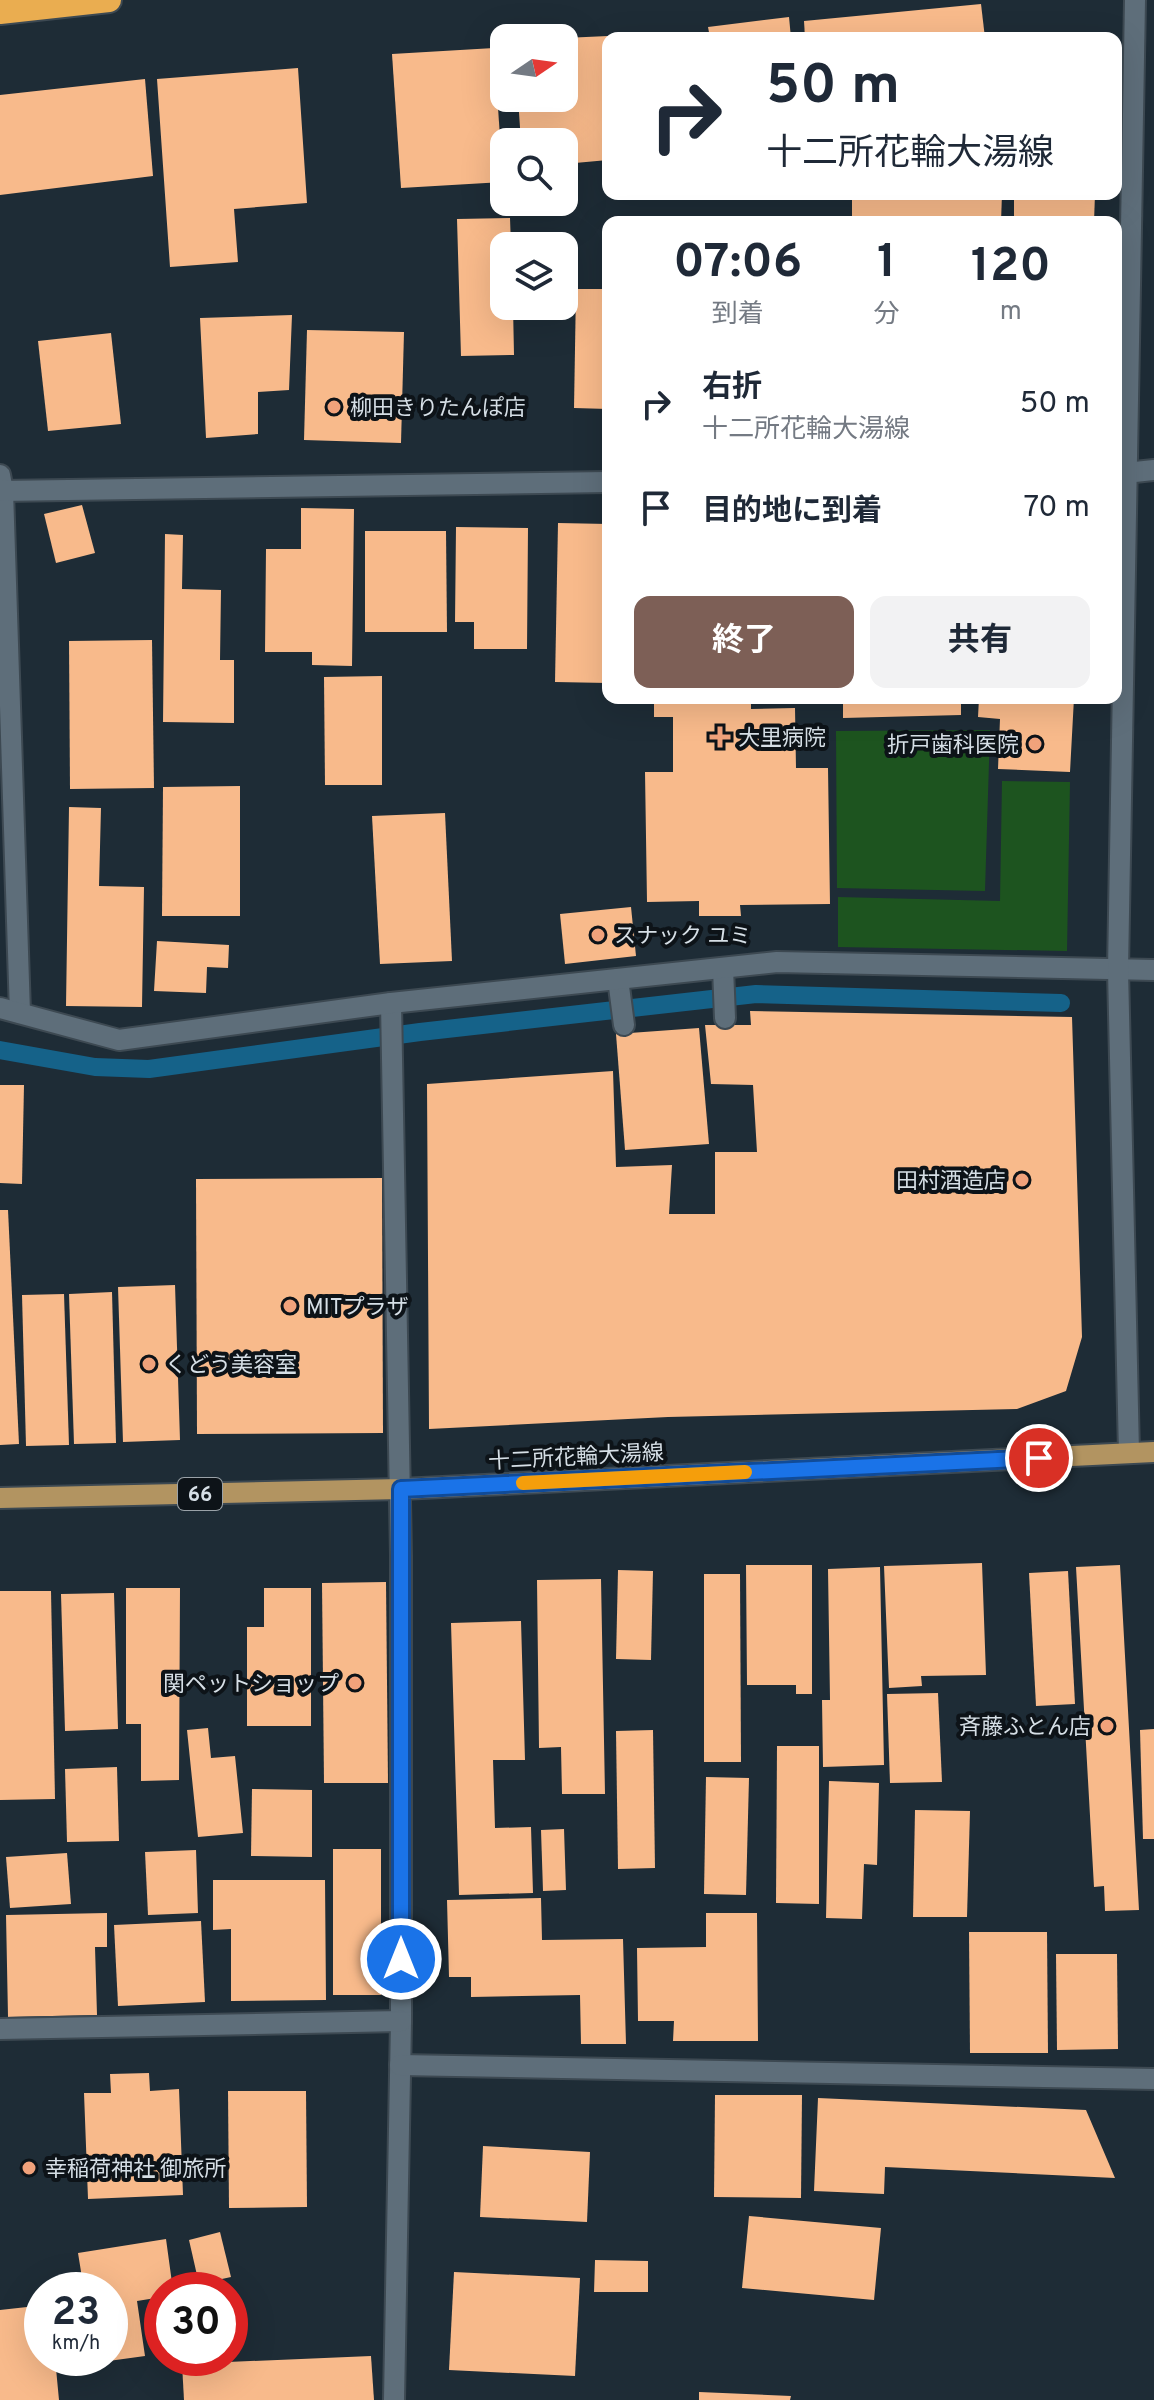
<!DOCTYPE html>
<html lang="ja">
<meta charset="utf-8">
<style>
:root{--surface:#fff;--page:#f2f2f3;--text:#1f2937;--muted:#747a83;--accent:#7d5f56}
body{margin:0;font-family:Overpass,"Noto Sans JP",sans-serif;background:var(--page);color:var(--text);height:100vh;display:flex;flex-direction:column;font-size:30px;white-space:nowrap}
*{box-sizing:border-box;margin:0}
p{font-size:26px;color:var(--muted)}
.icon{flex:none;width:44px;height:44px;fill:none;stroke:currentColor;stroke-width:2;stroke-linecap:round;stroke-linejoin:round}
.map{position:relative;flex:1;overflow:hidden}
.panel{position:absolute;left:602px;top:216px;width:520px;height:488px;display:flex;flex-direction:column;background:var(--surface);border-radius:16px;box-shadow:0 8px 32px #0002}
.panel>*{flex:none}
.top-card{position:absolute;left:602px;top:32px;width:520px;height:168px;border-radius:16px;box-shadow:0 8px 32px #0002;background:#fff;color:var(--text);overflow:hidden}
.needle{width:52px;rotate:77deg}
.fabs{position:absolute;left:490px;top:24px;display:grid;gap:16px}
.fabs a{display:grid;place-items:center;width:88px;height:88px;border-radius:16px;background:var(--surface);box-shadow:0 8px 32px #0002;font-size:40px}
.speed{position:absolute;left:24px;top:2272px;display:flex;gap:16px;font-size:40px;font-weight:700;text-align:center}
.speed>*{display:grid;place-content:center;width:104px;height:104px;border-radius:50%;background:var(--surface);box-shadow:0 8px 32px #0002;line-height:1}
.speed small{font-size:20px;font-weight:400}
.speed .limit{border:12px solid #d22;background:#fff;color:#111}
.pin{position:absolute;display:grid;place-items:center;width:68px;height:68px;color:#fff;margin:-34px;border:4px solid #fff;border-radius:50%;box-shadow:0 2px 8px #0007}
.me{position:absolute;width:88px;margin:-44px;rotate:0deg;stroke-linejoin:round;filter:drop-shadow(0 0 6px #0008)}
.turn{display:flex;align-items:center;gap:28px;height:168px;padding:0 32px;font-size:36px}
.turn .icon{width:104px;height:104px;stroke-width:2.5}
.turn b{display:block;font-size:56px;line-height:68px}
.eta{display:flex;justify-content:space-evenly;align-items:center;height:136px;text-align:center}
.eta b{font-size:48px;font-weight:700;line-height:56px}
.cta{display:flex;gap:16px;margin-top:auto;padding:16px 32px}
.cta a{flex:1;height:92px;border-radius:16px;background:var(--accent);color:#fff;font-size:32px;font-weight:700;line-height:92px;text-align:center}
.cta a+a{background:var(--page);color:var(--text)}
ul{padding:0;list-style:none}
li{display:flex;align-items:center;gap:24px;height:104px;padding:0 32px}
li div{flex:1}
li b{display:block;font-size:30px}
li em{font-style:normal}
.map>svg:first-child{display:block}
.green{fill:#1d541f}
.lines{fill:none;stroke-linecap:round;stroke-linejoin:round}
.stream{stroke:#156289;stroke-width:18}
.building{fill:#f8ba8b}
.minor-casing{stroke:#3d4952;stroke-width:24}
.major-casing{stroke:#3d4952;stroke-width:24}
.highway-casing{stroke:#3d4952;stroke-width:28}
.minor{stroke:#5e6e7a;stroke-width:20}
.major{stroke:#b29461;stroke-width:20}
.highway{stroke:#eaad50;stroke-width:24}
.route-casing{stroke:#114b97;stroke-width:20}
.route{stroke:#1a73e8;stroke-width:14}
.slow{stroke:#f59e0b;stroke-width:14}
.poi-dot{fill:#f1a27b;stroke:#0d1318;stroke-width:3}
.labels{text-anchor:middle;stroke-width:8;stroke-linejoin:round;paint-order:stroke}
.shield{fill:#0d1318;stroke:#9aa2a8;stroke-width:2}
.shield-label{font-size:20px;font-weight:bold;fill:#d6dfe6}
.poi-label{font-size:22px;fill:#d6dfe6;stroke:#0d1318;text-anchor:start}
.street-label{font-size:22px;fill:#d6dfe6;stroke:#0d1318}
</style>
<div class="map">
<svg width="1154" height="2400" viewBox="0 0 1154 2400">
<rect width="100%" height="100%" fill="#1e2c36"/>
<g class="green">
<polygon points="990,730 985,891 837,888 836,731"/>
<polygon points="1002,781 1070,782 1067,951 838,947 838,897 1000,901"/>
</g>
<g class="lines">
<polyline class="stream" points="0,1050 95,1067 149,1069 420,1032 756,994 1061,1003"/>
</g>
<g class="building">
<polygon points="981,4 985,38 805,38 804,21"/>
<polygon points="789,17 791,38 710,38 708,27"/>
<polygon points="608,36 608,160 564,164 564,142 521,142 518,98 564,98 564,38"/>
<polygon points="494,48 503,182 401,188 392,54"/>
<polygon points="298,68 307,203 234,209 238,262 170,267 157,79"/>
<polygon points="145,79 153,176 0,195 0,95"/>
<polygon points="852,194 1002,194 1001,222 852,220"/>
<polygon points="1014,194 1095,194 1094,222 1014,222"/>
<polygon points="510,218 511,246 504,246 504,306 513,306 514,355 461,356 457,219"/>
<polygon points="576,289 608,289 608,409 574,408"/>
<polygon points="292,315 289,390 258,392 258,434 206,438 200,318"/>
<polygon points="307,330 404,332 401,443 304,440"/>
<polygon points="111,333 121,424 48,431 38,341"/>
<polygon points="82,505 95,553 56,563 44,514"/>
<polygon points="301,508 354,509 352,666 312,665 312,652 265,652 266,549 301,549"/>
<polygon points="558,523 608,524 608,683 555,682"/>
<polygon points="456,527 528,528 527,649 474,649 474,622 455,622"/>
<polygon points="365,531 446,531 447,632 365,632"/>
<polygon points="165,534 183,535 182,589 221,590 220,660 234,660 234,723 163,722"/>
<polygon points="152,640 154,788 70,789 69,641"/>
<polygon points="382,676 382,785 325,785 324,677"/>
<polygon points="654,698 751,698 751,709 795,708 796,768 828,768 830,904 740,905 741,916 699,916 699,901 647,902 645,772 673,772 673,717 654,717"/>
<polygon points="843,698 961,698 961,715 843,718"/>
<polygon points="979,698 1074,698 1070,772 998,769 1000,719 978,717"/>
<polygon points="240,786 240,916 162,916 163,787"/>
<polygon points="69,807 101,808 99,886 144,887 142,1007 66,1006"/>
<polygon points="445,813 452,961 380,964 372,816"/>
<polygon points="631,907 636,956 565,964 560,914"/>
<polygon points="157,941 229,945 228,968 207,967 206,993 154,991"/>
<polygon points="750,1011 1072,1017 1082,1337 1066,1391 1017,1409 668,1417 429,1429 427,1084 613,1071 616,1167 672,1165 669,1214 715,1214 715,1152 757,1152 753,1085 711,1084 705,1025 751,1025"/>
<polygon points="699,1028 709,1144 625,1150 616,1034"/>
<polygon points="0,1085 24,1085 22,1184 0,1183"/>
<polygon points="382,1178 383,1433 197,1434 196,1179"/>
<polygon points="0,1210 8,1210 19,1444 0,1445"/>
<polygon points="175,1285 180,1440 123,1442 118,1287"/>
<polygon points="112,1292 116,1443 74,1444 69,1294"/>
<polygon points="64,1294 69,1445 26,1446 22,1295"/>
<polygon points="982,1563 986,1675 921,1676 922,1686 889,1688 884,1566"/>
<polygon points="746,1565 812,1565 812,1694 796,1694 796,1685 747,1685"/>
<polygon points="1120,1565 1139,1910 1105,1911 1104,1886 1094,1887 1076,1567"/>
<polygon points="880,1567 884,1765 823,1767 822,1700 830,1700 828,1569"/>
<polygon points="618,1570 653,1571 651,1660 616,1659"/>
<polygon points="1068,1571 1075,1704 1036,1706 1029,1573"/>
<polygon points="704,1574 740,1574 741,1762 704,1762"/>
<polygon points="601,1579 605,1794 562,1794 561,1747 539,1748 537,1580"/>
<polygon points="386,1582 388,1783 324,1783 322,1583"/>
<polygon points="126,1588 180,1588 179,1780 141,1781 141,1724 126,1724"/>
<polygon points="264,1588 311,1588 311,1726 247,1726 247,1627 264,1627"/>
<polygon points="0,1591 51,1591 55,1799 0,1800"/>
<polygon points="114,1593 118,1729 65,1731 61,1594"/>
<polygon points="521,1621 525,1760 493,1760 495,1828 531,1827 533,1893 459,1895 451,1623"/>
<polygon points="938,1693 942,1782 890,1783 887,1694"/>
<polygon points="208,1728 211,1758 235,1756 243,1833 198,1837 187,1730"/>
<polygon points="1154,1729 1154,1839 1143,1839 1140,1730"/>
<polygon points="653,1730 655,1868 618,1869 616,1731"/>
<polygon points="777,1746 819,1746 819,1904 776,1903"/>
<polygon points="117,1767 119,1841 67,1842 65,1769"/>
<polygon points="706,1777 749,1778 746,1895 704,1894"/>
<polygon points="829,1781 879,1783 877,1865 864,1864 862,1919 826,1918"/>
<polygon points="252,1789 312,1790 312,1857 251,1856"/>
<polygon points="915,1810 970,1811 967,1917 913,1917"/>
<polygon points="564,1829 566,1890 543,1891 541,1830"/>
<rect x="333" y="1849" width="48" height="146"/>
<polygon points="196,1850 198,1913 148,1915 145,1852"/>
<polygon points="67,1853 71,1904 10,1908 6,1857"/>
<polygon points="213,1880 325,1880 326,2000 231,2001 231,1929 213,1930"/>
<polygon points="541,1898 542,1940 623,1939 626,2044 581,2044 580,1995 471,1997 471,1977 449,1977 447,1900"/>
<polygon points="107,1913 107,1947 95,1947 97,2015 8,2017 6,1915"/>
<polygon points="706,1913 757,1913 758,2041 673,2041 674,2021 638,2021 637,1948 706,1947"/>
<polygon points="201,1921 205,2002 118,2006 114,1925"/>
<polygon points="969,1932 1047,1932 1048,2053 970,2053"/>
<polygon points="1056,1954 1117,1954 1118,2049 1057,2050"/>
<polygon points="149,2073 150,2091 179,2089 183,2195 88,2199 84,2093 111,2093 110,2074"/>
<polygon points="228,2091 306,2091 307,2207 229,2208"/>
<polygon points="715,2095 802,2095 801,2198 714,2197"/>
<polygon points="818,2098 1086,2110 1115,2178 885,2167 884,2194 814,2191"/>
<polygon points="483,2146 590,2152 587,2222 480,2217"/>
<polygon points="749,2216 881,2228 874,2300 742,2288"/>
<polygon points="220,2232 231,2277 199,2284 189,2240"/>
<polygon points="166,2239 173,2290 162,2290 162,2297 137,2301 145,2356 94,2363 94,2358 110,2358 110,2290 84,2290 78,2253"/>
<polygon points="595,2260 648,2261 648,2292 594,2292"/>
<polygon points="454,2272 580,2278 575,2376 449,2370"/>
<polygon points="36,2306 38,2323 42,2323 42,2358 55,2358 59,2400 0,2400 0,2310"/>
<polygon points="371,2356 374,2400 184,2400 182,2364"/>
<polygon points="699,2392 791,2396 790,2400 699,2400"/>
</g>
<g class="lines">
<defs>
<g id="minor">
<polyline points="1116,474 1154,470"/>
<polyline points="0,475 3,491 20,1013"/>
<polyline points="0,491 608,482"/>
<polyline points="723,968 725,1018"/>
<polyline points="618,979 624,1025"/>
<polyline points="391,1003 401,1556 401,2021 394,2400"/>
<polyline points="0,1008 119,1040 391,1003 777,962 1154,970"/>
<polyline points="1129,1453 1118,970 1135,0"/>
<polyline points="0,2029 401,2021"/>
<polyline points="400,2065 1154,2079"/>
</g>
<polyline id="major" points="0,1498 401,1489 1154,1452"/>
<polyline id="highway" points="0,12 109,0"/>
</defs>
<use href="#minor" class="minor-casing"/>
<use href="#major" class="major-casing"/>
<use href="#highway" class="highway-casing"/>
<use href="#minor" class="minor"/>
<use href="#major" class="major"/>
<use href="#highway" class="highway"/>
</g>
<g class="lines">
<defs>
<polyline id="route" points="401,1959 401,1489 1039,1458"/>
</defs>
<use href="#route" class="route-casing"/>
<use href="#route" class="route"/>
<polyline class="slow" points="523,1483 745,1472"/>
</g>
<g class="poi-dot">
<circle cx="334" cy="407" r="8"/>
<path d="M716 725h8v8h8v8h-8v8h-8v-8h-8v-8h8z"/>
<circle cx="1035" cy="744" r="8"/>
<circle cx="598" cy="935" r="8"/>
<circle cx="1022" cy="1180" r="8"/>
<circle cx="290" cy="1306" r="8"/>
<circle cx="149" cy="1364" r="8"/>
<circle cx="355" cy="1683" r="8"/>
<circle cx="1107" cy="1726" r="8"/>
<circle cx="29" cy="2168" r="8"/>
</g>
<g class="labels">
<rect class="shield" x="178" y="1478" width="44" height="32" rx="6"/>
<g class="shield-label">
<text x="200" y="1501">66</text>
</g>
<g class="poi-label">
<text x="350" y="415">柳田きりたんぽ店</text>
<text x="738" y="745">大里病院</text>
<text x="1019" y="752" text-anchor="end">折戸歯科医院</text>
<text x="614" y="943">スナック ユミ</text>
<text x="1006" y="1188" text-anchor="end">田村酒造店</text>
<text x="306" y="1314">MITプラザ</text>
<text x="165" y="1372">くどう美容室</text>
<text x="339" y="1691" text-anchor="end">関ペットショップ</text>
<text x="1091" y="1734" text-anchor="end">斉藤ふとん店</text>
<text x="45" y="2176">幸稲荷神社 御旅所</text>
</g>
<g class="street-label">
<text transform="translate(576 1456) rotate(-3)" y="8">十二所花輪大湯線</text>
</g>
</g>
</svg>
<div class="fabs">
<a><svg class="needle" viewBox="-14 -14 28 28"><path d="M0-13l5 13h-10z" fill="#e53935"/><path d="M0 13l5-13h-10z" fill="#747a83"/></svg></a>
<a><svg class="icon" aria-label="search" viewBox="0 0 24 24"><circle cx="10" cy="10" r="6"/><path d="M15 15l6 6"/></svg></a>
<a><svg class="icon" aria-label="layers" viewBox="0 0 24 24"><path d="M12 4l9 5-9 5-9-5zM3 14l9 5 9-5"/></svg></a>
</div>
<div class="speed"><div>23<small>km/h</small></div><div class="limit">30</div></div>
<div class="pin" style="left:1039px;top:1458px;background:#d93025"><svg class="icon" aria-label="arrive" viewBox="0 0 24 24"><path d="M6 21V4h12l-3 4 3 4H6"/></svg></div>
<svg class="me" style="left:401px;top:1959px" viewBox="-20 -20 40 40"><circle r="17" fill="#1a73e8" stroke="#fff" stroke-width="3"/><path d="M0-11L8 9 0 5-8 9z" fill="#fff"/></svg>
<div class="top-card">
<div class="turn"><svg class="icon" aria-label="right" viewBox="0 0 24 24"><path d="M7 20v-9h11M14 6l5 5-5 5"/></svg><div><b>50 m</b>十二所花輪大湯線</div></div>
</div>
<section class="panel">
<div class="eta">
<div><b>07:06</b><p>到着</p></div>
<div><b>1</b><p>分</p></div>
<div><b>120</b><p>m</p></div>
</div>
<ul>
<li><svg class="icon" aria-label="right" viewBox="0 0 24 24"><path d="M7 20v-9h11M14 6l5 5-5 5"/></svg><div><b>右折</b><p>十二所花輪大湯線</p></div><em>50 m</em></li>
<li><svg class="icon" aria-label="arrive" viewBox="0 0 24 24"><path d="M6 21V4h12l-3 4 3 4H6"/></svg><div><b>目的地に到着</b></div><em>70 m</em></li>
</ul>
<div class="cta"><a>終了</a><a>共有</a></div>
</section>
</div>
